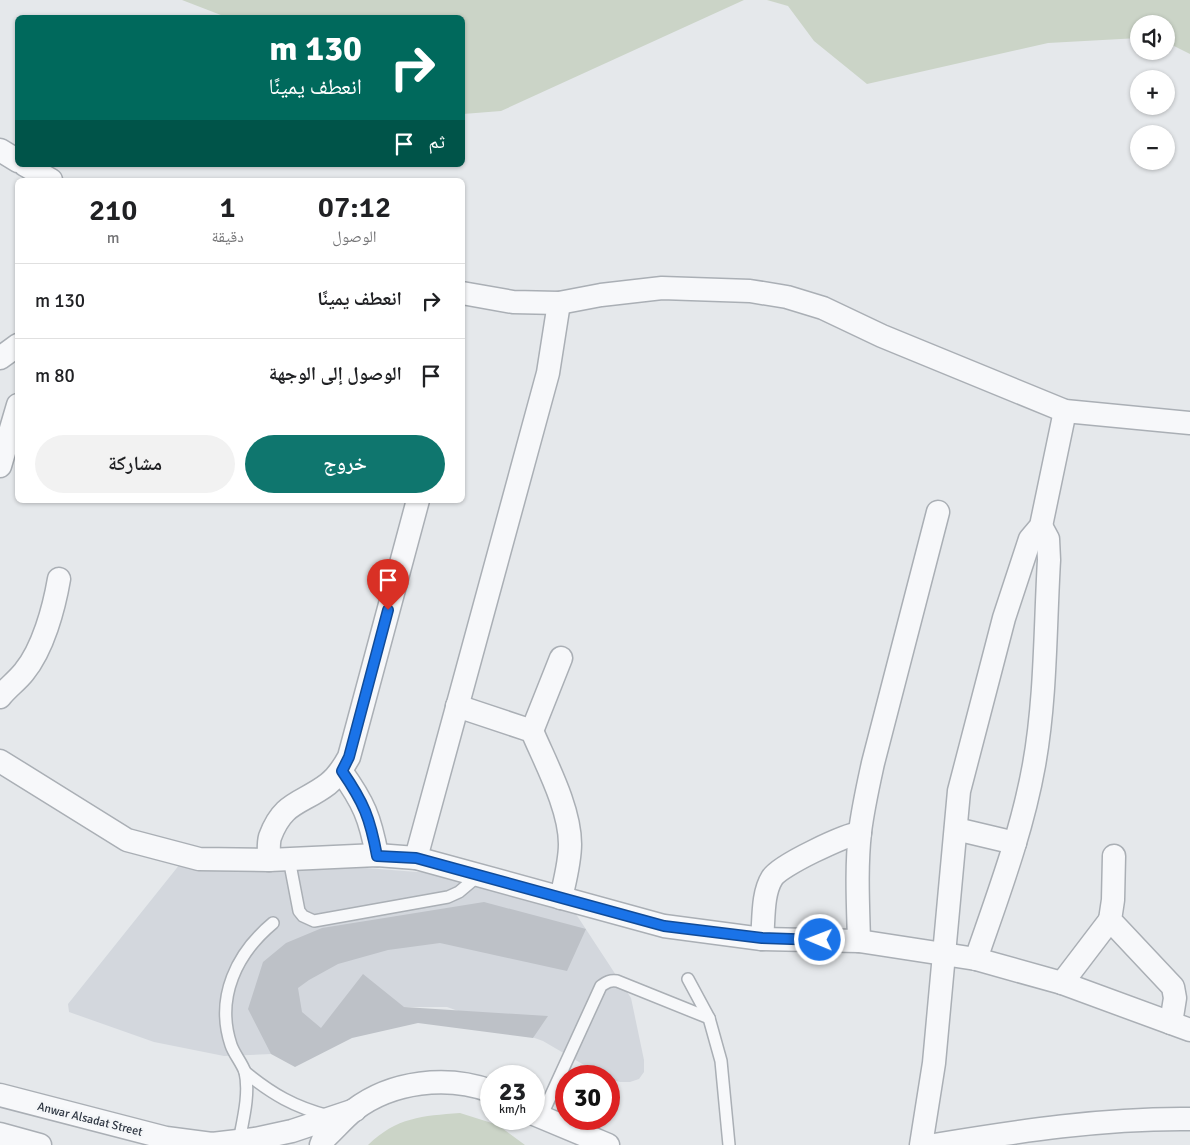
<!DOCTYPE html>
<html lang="ar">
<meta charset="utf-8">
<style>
:root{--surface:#fff;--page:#f2f2f2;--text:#202124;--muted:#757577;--line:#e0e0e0;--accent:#0f766e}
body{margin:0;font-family:Signika,"Noto Naskh Arabic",sans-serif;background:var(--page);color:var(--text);direction:rtl;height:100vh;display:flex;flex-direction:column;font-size:19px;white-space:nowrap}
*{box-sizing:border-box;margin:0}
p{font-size:16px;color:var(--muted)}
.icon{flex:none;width:28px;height:28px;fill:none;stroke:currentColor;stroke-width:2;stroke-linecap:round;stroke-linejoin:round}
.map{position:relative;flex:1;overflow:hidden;direction:ltr}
.drawer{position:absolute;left:15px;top:178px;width:450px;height:325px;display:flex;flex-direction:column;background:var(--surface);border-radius:8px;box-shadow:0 1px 4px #0004;direction:rtl}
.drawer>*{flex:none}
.banner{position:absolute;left:15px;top:15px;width:450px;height:152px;border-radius:8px;box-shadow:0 1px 4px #0004;direction:rtl;background:#00695c;color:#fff;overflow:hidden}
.tools{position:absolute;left:1130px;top:15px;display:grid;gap:10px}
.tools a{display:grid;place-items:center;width:45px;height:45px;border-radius:50%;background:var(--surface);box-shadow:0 1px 4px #0004;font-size:25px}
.speed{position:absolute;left:480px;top:1065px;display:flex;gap:10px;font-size:25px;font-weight:700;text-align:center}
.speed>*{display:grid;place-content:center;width:65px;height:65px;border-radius:50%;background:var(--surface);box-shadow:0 1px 4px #0004;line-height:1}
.speed small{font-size:12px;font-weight:400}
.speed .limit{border:8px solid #d22;background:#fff;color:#111}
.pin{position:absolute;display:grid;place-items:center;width:42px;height:42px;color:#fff;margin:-51px -21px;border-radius:50% 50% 50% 0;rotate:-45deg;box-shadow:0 0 5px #0007}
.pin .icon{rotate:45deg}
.me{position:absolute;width:55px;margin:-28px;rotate:271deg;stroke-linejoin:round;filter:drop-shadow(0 0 4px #0008)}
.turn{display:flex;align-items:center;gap:18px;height:105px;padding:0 20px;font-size:22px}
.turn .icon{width:65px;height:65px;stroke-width:2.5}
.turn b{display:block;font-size:35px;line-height:42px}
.then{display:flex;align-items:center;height:48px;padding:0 20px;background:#0003;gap:10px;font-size:19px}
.eta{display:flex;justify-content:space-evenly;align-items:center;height:85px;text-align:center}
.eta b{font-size:30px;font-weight:600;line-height:35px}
.primary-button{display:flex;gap:10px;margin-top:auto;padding:10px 20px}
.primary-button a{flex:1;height:58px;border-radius:30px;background:var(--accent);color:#fff;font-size:20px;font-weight:600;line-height:58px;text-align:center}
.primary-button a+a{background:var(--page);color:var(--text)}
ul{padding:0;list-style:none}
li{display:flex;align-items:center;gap:15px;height:75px;padding:0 20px;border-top:1px solid var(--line)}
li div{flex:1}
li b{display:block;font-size:19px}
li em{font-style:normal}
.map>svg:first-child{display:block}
.built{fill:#d3d7dd}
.green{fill:#cbd4c7}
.building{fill:#bdc1c7}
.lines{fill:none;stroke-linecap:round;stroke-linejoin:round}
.service-casing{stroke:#aaafb5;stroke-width:14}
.minor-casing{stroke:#aaafb5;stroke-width:25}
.service{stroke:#f7f8fa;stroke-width:11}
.minor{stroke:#f7f8fa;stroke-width:22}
.route-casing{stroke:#114b97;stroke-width:12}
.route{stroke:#1a73e8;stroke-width:9}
.labels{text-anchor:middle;stroke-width:5;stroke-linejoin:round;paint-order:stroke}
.street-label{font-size:12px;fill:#2e3642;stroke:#f4f6f8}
</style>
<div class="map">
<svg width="1190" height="1145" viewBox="0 0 1190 1145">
<rect width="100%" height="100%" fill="#e5e8eb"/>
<polygon class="built" points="188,854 417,872 460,873 574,911 631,998 644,1060 644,1072 639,1079 630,1082 620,1082 609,1079 609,1076 603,1076 543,1041 447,1007 404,1007 313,1031 271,1054 224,1056 154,1042 69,1012 68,1004"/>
<g class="green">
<polygon points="182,0 744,0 501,111 463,114 462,18 226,17"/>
<polygon points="767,0 1190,0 1190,54 1166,42 1166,24 1139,24 1139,38 1048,43 867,84 814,41 788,6"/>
<path d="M460 1113 498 1125 525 1145H368C397 1117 422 1116 460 1113Z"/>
</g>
<polygon class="building" points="484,902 586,929 567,971 440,943 388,950 338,964 309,980 298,988 302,1012 321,1028 363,974 404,1007 548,1016 533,1038 418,1023 352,1038 295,1067 271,1054 248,1009 263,962 286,943 322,928"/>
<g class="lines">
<defs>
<g id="service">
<polyline points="289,859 299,911 303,916 314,921 448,897 459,892 478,876"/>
<polyline points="688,979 709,1018 721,1061 729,1145"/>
<path d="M245 1072C272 1094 294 1107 329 1116"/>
<path d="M541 1117 601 986C607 982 610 980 617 981L709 1018"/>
<path d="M239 1141C243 1120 250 1093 245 1072 242 1063 234 1054 231 1045 215 997 237 953 273 923"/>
</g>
<g id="minor">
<polyline points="0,150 18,161"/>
<polyline points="25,165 51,180"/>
<polyline points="462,293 513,302 559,303 601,295 662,288 750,291 787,297 823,308 882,336 1065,411 1190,423"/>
<polyline points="0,358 18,345"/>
<polyline points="0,466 18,405"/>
<path d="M0 697C7 688 17 681 24 672 43 649 54 608 59 579"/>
<path d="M457 706 532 731C546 764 570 808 570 844 570 862 565 880 561 898"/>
<polyline points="532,731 561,658"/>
<polyline points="0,761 127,840 199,859 269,860 377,855 416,858 664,926 762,939 859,941 976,959 1062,983 1190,1030"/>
<path d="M341 771C364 803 370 818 377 855"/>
<polyline points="956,829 1015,843"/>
<polyline points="1114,856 1113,900 1110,920 1173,987 1175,998 1171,1023"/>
<polyline points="416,858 548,373 559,303"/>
<path d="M269 860C269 853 268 844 270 837 283 801 302 804 328 784 337 777 343 768 349 757L418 500"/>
<path d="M762 939C764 920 762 894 772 878 780 865 845 835 860 833"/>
<path d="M859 941C858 904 856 868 860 832 863 808 868 786 873 763L938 512"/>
<path d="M976 959C998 895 1022 832 1034 765 1046 698 1045 628 1049 560L1048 539 1041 526"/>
<polyline points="1062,983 1110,920"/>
<polyline points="0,1095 166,1138 212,1144 255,1139 292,1131 355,1110"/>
<polyline points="534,1114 608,1145"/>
<polyline points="0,1134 40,1145"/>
<path d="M321 1145 323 1140C334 1130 343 1119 354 1110 392 1081 447 1075 491 1091"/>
<polyline points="921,1145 934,1063 959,791 1004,618 1030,539 1041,526 1065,411"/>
<path d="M934 1145C1019 1131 1104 1118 1190 1119"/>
</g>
</defs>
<use href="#service" class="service-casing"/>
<use href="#minor" class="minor-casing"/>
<use href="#service" class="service"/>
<use href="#minor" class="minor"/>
</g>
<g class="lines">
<defs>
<path id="route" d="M388 610 349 757 342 771C364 803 370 818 377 856L416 858 664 926 762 938 820 940"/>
</defs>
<use href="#route" class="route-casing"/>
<use href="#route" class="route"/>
</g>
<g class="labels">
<g class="street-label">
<text transform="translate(90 1119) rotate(14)" y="4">Anwar Alsadat Street</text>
</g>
</g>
</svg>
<div class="tools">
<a><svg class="icon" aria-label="sound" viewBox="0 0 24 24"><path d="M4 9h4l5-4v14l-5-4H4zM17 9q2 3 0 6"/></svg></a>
<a>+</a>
<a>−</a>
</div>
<div class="speed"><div>23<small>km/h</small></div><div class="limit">30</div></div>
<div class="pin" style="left:388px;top:610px;background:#d93025"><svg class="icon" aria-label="arrive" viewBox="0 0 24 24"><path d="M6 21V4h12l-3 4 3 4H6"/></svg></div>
<svg class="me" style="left:820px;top:940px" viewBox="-20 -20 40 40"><circle r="17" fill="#1a73e8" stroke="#fff" stroke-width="3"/><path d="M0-11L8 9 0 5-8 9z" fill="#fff"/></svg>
<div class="banner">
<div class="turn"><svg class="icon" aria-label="right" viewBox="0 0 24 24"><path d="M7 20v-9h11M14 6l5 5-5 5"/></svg><div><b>130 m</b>انعطف يمينًا</div></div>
<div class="then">ثم<svg class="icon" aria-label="arrive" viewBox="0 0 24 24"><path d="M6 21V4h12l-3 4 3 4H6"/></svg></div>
</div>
<section class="drawer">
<div class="eta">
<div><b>07:12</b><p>الوصول</p></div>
<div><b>1</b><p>دقيقة</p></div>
<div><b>210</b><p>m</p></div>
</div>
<ul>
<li><svg class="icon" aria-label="right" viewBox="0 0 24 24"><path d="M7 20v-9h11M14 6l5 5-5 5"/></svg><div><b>انعطف يمينًا</b></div><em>130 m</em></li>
<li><svg class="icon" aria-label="arrive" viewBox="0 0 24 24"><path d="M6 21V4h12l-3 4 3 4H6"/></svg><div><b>الوصول إلى الوجهة</b></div><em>80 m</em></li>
</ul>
<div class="primary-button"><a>خروج</a><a>مشاركة</a></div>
</section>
</div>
